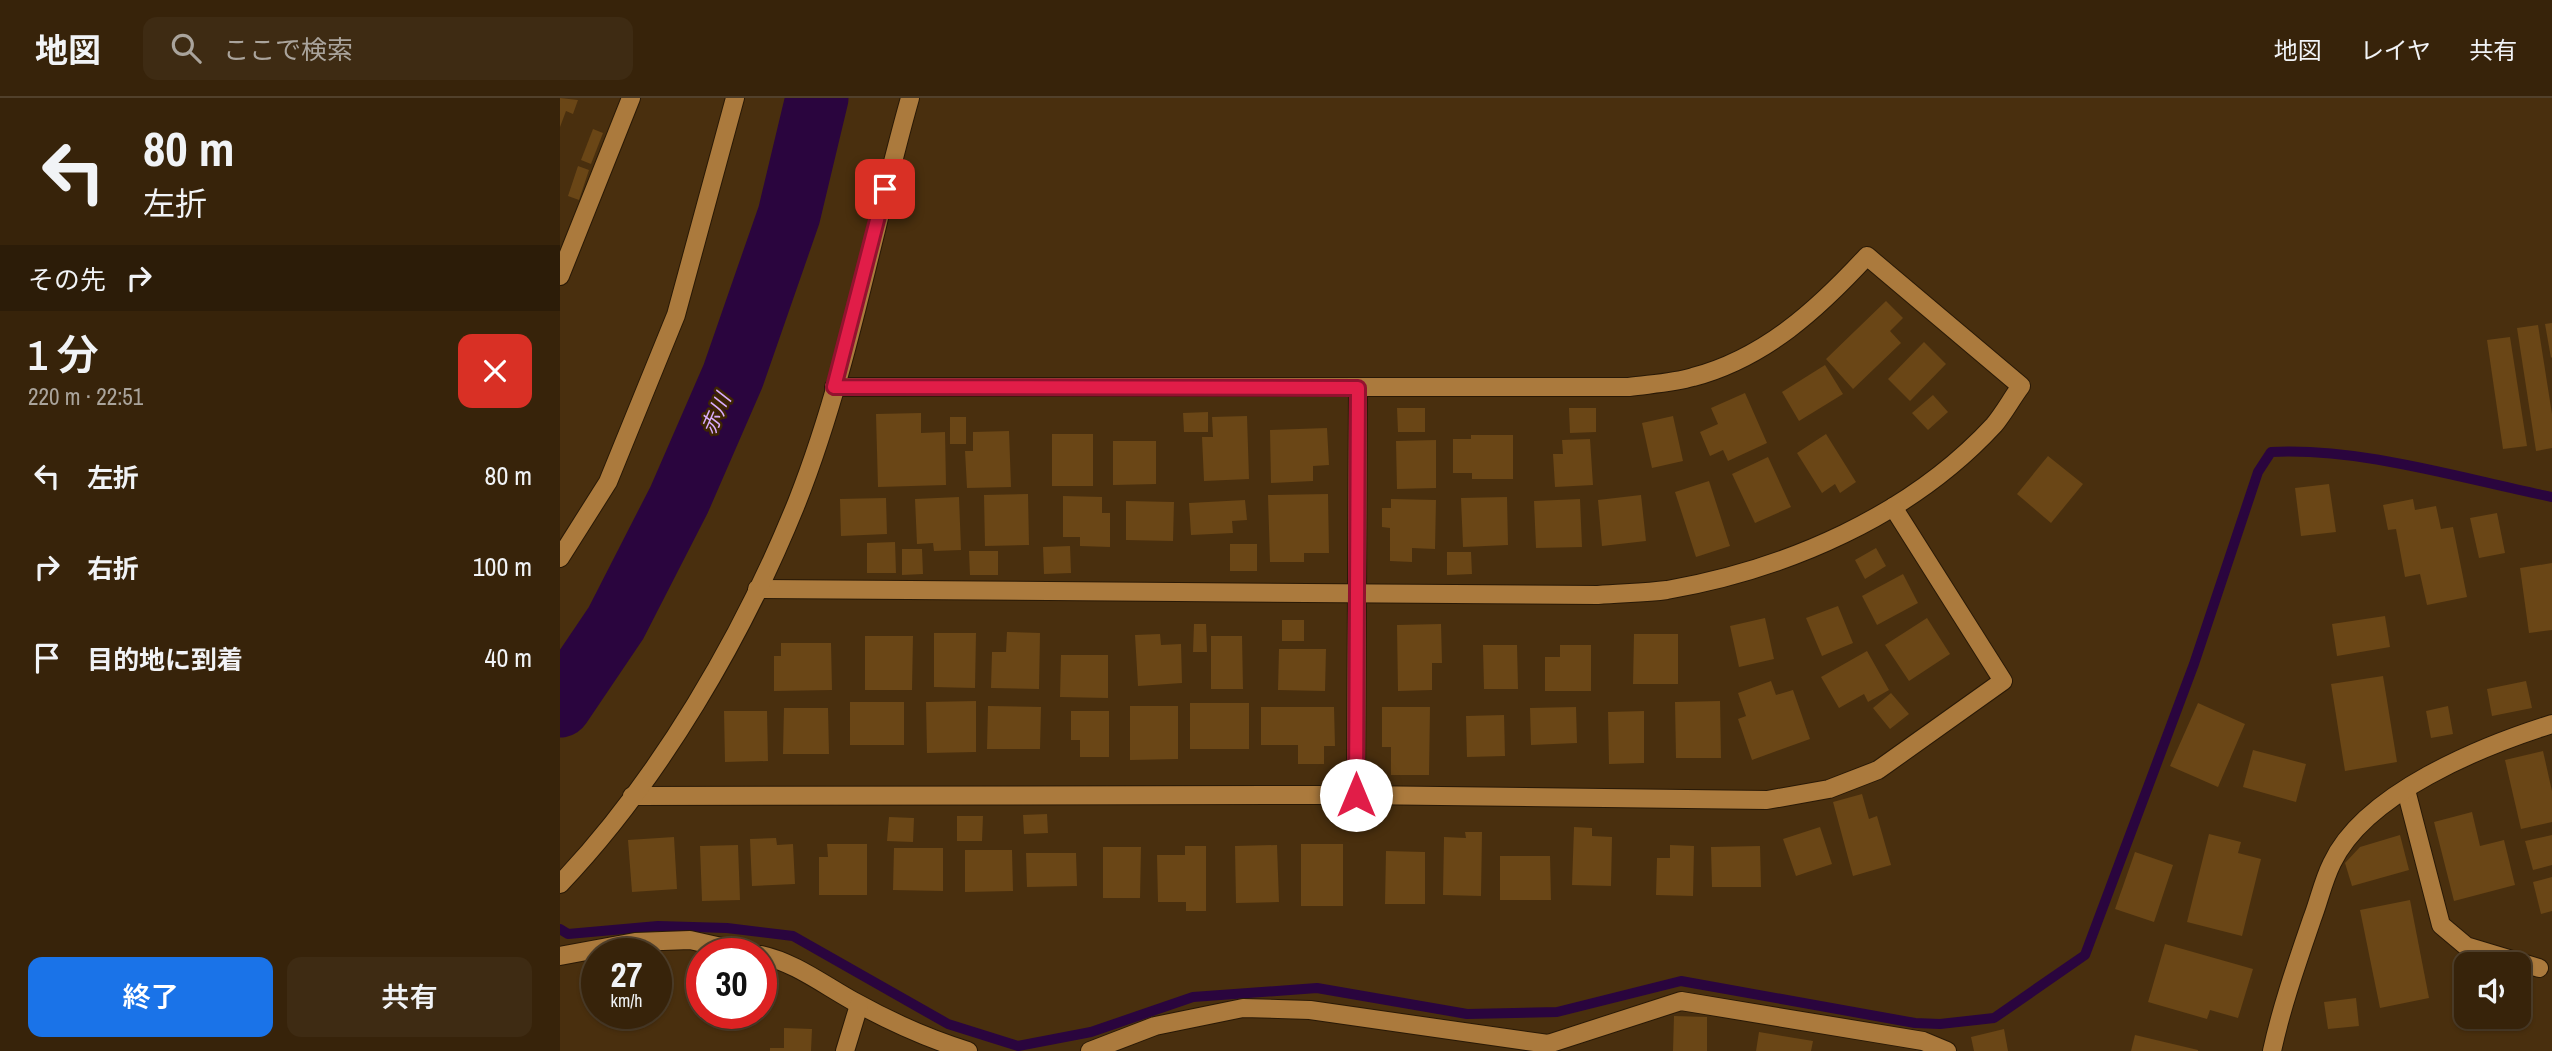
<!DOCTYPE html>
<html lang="ja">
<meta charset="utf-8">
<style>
:root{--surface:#37230a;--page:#3e2b13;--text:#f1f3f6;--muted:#aaa49c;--line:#51402b;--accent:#1a73e8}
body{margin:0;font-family:"Archivo Narrow","Noto Sans JP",sans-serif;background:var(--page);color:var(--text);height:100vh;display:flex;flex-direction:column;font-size:26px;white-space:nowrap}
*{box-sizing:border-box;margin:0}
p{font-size:23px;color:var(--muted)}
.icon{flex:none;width:38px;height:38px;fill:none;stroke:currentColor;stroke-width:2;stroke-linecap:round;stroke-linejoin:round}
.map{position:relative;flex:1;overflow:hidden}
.drawer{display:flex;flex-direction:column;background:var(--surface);width:560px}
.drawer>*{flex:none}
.guide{background:#37230a;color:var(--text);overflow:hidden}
.fabs{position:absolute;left:1894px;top:854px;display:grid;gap:14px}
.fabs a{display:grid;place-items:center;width:77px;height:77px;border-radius:14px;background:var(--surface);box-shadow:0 2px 5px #0004,0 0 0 2px var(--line);font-size:35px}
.speed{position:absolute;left:21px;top:840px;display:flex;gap:14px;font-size:35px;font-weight:700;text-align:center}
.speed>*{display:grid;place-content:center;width:91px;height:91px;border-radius:50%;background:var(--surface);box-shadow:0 2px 5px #0004,0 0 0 2px var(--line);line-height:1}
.speed small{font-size:18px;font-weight:400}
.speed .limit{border:10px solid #d22;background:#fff;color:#111}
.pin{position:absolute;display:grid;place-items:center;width:60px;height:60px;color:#fff;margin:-30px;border-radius:14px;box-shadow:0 4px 10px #0006}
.me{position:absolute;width:77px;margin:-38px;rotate:0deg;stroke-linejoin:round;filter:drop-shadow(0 0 5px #0008)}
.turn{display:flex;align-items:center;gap:24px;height:147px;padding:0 28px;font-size:32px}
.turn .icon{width:91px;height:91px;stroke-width:2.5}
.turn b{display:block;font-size:49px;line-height:60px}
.then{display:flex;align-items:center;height:66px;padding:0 28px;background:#0003;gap:14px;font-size:26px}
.round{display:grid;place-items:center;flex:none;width:74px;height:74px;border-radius:14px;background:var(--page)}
.overview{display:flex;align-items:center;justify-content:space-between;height:119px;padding:0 28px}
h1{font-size:42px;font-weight:600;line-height:52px}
.cta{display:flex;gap:14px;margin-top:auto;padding:14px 28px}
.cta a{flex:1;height:80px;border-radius:14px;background:var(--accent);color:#fff;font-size:28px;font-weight:600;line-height:80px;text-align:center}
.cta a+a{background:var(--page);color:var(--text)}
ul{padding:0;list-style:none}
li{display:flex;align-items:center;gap:21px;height:91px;padding:0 28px}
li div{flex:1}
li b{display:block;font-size:26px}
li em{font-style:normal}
header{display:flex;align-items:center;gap:42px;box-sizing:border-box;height:98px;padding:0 35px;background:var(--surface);border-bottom:2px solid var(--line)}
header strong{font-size:33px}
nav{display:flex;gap:38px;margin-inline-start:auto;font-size:24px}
.search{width:490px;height:63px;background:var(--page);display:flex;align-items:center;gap:18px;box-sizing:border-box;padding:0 24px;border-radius:14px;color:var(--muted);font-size:26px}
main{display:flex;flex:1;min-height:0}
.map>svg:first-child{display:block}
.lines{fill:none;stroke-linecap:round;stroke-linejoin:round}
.stream{stroke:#2a053e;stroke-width:10}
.river{stroke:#2a053e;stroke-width:63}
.building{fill:#6a4616}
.lane-casing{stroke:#291906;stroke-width:20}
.street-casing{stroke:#291906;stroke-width:20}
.secondary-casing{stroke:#291906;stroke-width:20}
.lane{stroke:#ab7a3d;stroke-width:18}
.street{stroke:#ab7a3d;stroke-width:18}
.secondary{stroke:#ab7a3d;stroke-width:18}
.route-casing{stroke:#92132f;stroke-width:18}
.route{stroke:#e11d48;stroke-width:12}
.labels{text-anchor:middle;stroke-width:5;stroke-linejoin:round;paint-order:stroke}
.water-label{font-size:21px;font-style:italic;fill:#daadfd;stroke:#3e2503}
</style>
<header>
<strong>地図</strong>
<div class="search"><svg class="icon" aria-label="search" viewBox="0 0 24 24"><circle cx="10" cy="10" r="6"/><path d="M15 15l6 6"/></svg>ここで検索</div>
<nav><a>地図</a><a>レイヤ</a><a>共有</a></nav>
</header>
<main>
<section class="drawer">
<div class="guide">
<div class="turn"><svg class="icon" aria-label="left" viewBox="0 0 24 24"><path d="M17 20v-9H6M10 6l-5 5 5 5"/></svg><div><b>80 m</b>左折</div></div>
<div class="then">その先<svg class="icon" aria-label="right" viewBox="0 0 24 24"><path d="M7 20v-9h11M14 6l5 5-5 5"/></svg></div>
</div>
<div class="overview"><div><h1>1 分</h1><p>220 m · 22:51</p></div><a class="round" style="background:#d93025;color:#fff"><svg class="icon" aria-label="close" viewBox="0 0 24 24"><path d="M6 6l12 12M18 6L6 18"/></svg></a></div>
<ul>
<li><svg class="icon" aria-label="left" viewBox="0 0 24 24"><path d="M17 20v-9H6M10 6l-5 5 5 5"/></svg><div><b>左折</b></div><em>80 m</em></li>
<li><svg class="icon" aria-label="right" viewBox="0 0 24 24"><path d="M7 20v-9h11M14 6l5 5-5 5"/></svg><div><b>右折</b></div><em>100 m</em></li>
<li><svg class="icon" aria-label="arrive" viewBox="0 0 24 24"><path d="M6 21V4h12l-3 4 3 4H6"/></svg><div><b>目的地に到着</b></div><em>40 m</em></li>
</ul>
<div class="cta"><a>終了</a><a>共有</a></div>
</section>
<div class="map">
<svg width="1992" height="953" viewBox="0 0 1992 953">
<rect width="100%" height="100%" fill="#492f0e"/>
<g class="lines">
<path class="stream" d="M0 831 8 836 98 828 167 830 233 838 388 926 458 948 531 934 633 899 757 890 907 916 997 914 1121 883 1355 925 1380 926 1434 920 1525 857 1634 566 1698 374 1711 354C1801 349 1903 381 1992 399"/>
<polyline class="river" points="0,608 56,525 119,402 173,278 229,117 257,0"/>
</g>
<g class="building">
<polygon points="0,0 18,2 13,16 6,13 0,29"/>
<polygon points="33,31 43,35 31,66 21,62"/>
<polygon points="18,68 29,72 19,102 8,98"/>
<polygon points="1326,203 1343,220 1330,233 1341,245 1293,291 1266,261"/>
<polygon points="1992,225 1992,259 1991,260 1985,226"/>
<polygon points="1978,227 1992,316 1992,350 1976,353 1957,230"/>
<polygon points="1950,239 1967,348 1943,351 1927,242"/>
<polygon points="1364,244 1386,266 1350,303 1328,281"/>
<polygon points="1265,267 1283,296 1239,323 1222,294"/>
<polygon points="1185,295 1207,345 1168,363 1163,352 1150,358 1140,334 1158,326 1151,310"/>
<polygon points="1373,297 1388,314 1368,332 1352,315"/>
<polygon points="837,310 865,310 865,334 838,334"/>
<polygon points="1009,310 1036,310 1036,334 1010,335"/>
<polygon points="648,314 648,334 624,334 623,315"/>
<polygon points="361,315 361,335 385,334 386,387 318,389 316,316"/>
<polygon points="687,318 689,381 644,383 642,339 653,339 652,319"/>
<polygon points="1113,318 1123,363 1092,370 1082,325"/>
<rect x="390" y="319" width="16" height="27"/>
<polygon points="767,330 769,367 753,368 753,383 711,385 710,332"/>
<polygon points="449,333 451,389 407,390 405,353 413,353 413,334"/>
<rect x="492" y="336" width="41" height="52"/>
<polygon points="1266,336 1296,384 1280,395 1275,386 1262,395 1237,355"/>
<polygon points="911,337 953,337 953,381 912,381 912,375 893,375 893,341 911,341"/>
<polygon points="1030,341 1033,387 995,389 993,356 1003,356 1002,342"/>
<polygon points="876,342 876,390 837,391 836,343"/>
<polygon points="553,343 596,343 596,386 553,387"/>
<polygon points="1488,358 1523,386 1491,425 1457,396"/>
<polygon points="1208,359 1231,409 1195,425 1172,376"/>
<polygon points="1149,383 1170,448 1136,459 1115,394"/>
<polygon points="1769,386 1776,434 1741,438 1735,390"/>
<polygon points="468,396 469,447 425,448 424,397"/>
<polygon points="768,396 769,455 744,455 744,464 710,464 708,397"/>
<polygon points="1081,397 1086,443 1042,448 1038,402"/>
<polygon points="503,398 542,399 542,415 550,415 550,449 520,448 520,439 503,439"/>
<polygon points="399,399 401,452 374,453 373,445 357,446 355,401"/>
<polygon points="947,399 948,447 903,449 901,400"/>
<polygon points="326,400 327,436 281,438 280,401"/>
<polygon points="831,401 876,402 875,451 852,450 852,464 830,463 830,430 822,429 822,410 831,410"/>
<polygon points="1020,401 1022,449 976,450 974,403"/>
<polygon points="1853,401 1855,412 1876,408 1881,431 1893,429 1907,499 1867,507 1860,476 1845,479 1836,431 1828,432 1823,407"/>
<polygon points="685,402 687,422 672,423 673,435 631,437 629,405"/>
<polygon points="566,403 614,404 613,443 566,442"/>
<polygon points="1937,415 1945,455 1919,460 1910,420"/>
<polygon points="335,444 336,475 307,475 307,445"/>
<rect x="670" y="446" width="27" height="27"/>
<polygon points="510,448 511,475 484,476 483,449"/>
<polygon points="1316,450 1326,468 1305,481 1295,462"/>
<polygon points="342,451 362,451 363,476 342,477"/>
<polygon points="409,453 438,453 438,477 410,477"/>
<polygon points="887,454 911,454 912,476 887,477"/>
<polygon points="1992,465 1992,532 1969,535 1960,470"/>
<polygon points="1343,476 1358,505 1317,527 1302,498"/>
<polygon points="1278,508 1293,545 1262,558 1246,520"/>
<polygon points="1825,518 1830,549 1777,558 1772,526"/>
<polygon points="1205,520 1214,561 1179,569 1170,528"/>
<polygon points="1367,520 1390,556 1349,583 1325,547"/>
<rect x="722" y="522" width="22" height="21"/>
<polygon points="634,526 646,526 647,554 633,554"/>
<polygon points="881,526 882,565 872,565 872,592 838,593 837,527"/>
<polygon points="447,534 480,535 479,591 431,590 432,554 446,554"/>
<polygon points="374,535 416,535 415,590 374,589"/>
<polygon points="600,536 601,547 621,546 622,585 578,588 575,537"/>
<polygon points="1074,536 1118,536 1118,586 1073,586"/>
<polygon points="305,538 353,538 352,592 305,592"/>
<polygon points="651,538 682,538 683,591 651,591"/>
<polygon points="221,545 271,545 272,592 214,593 214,558 221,558"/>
<polygon points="923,547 957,547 958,591 924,591"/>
<polygon points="1000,547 1031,547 1031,593 985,593 985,559 1000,559"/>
<polygon points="719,551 766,551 765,593 718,592"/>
<polygon points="1307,553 1329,592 1308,604 1304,596 1279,610 1261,579"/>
<polygon points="501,557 548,557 548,600 500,599"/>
<polygon points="1823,578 1837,664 1785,673 1771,586"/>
<polygon points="1211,583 1216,597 1233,592 1250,641 1192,662 1178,621 1186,618 1178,595"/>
<polygon points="1966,583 1972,610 1932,618 1927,591"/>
<polygon points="1331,595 1349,616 1330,631 1313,610"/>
<polygon points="416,603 416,654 367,655 366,604"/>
<polygon points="1160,603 1161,660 1116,660 1115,604"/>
<rect x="290" y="604" width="54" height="43"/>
<rect x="630" y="605" width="59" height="46"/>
<polygon points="1638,605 1685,626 1658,689 1610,668"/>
<polygon points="428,608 481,609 480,651 427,651"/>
<polygon points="570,608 618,608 618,661 570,662"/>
<polygon points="1888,608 1893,636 1871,640 1866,613"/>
<polygon points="701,609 774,609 775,648 764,648 764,666 738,666 738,647 701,647"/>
<polygon points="822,609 870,609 869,677 831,677 831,649 822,649"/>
<polygon points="1016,609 1017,645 971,647 970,610"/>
<polygon points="224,610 268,610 269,656 223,656"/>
<polygon points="164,613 207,613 208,663 165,664"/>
<polygon points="511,613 549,613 549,659 520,659 520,642 511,642"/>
<polygon points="1084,613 1084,665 1049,666 1048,614"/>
<polygon points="944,617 945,658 907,659 906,618"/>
<polygon points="1693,652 1746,666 1736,704 1683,689"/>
<polygon points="1983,653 1992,693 1992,724 1961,731 1945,662"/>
<polygon points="1302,696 1309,721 1317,718 1331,767 1293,778 1273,704"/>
<polygon points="1912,714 1920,748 1944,742 1955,787 1894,803 1874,724"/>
<polygon points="487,716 488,735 464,736 463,717"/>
<polygon points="397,718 423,718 422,743 397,743"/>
<polygon points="329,719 354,720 353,744 327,743"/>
<polygon points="1014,729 1032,730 1032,738 1052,739 1051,788 1012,787"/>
<polygon points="1260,729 1272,766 1236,778 1223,741"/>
<polygon points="905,734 922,734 921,798 883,797 884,739 906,740"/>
<polygon points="1649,736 1681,744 1678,755 1701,761 1682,838 1627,824"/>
<polygon points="1840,737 1849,772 1792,788 1785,765 1800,749"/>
<polygon points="1992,737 1992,767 1973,772 1965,743"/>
<polygon points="114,739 117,791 72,794 68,742"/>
<polygon points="216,740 217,747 233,746 235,786 192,788 190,741"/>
<polygon points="267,746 307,746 307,797 259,797 259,759 268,759"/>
<rect x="741" y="746" width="42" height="62"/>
<polygon points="178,747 180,802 142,803 140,748"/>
<polygon points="717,747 719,804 676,805 675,748"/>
<polygon points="1110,747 1134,748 1133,798 1096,797 1097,760 1110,760"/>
<polygon points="625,748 646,748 646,813 626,813 626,804 598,804 597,757 625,757"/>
<polygon points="1200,748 1201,789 1152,789 1151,749"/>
<polygon points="543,749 581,749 580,800 543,800"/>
<polygon points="334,750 383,750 383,793 333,792"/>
<polygon points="405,752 452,752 453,793 405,794"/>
<polygon points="826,753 865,754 865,806 825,806"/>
<polygon points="1575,754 1613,767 1594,824 1555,811"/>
<polygon points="466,755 516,755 517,788 467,789"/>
<polygon points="940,758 990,758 991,802 940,802"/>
<polygon points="1992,779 1992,813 1981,816 1973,784"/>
<polygon points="1850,802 1869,900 1820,910 1800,812"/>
<polygon points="1605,846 1693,871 1678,920 1650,912 1647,921 1588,904"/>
<polygon points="1796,900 1799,928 1768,931 1764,904"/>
<polygon points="1114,918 1147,919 1147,953 1113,953"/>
<polygon points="224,930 252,931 251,953 210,953 210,950 224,950"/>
<polygon points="1444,931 1448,953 1414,953 1411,939"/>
<polygon points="1199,934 1253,943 1251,953 1196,953"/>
<polygon points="1575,937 1638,952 1638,953 1571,953"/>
</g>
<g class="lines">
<defs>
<g id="lane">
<polyline points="0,178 71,0"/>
<polyline points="1846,692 1881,827 1906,848 1979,870"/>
</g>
<g id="street">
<path d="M197 491 1038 497C1061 495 1085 495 1107 492 1227 471 1350 418 1434 327 1444 315 1452 300 1461 288L1307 158C1258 211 1205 260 1133 279 1113 285 1090 286 1069 289H274"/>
<polyline points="796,697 798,290"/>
<polyline points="72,698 796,697 1207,702 1269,691 1318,672 1443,583 1333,409"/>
<path d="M0 786C100 681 183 538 237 404 288 275 312 134 350 0"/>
<path d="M201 857C234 864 264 887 293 903 329 923 369 941 408 953"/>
<polyline points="0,858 75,844 130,842 193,856"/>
<polyline points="285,953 299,907"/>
<polyline points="530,953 595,928 683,910 750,912 988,946 1121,903 1363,943 1387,953"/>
<path d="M1712 953C1722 907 1737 865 1752 821 1759 803 1763 783 1772 765 1805 695 1922 648 1992 626"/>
</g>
<polyline id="secondary" points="0,460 48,384 116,217 175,0"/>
</defs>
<use href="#lane" class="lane-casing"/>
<use href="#street" class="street-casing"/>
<use href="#secondary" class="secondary-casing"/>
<use href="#lane" class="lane"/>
<use href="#street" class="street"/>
<use href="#secondary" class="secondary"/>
</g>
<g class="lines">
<defs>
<polyline id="route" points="325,91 274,289 798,290 796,697"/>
</defs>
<use href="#route" class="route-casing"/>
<use href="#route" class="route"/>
</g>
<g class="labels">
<g class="water-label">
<text transform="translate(156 316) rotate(-66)" y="7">赤川</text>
</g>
</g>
</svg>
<div class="fabs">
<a><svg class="icon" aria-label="sound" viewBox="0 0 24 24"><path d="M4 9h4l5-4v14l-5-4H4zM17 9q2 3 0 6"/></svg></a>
</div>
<div class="speed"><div>27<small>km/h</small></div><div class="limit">30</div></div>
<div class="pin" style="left:325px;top:91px;background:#d93025"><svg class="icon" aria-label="arrive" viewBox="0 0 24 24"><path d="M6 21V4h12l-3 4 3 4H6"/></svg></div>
<svg class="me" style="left:796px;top:697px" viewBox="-20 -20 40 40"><circle r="19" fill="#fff"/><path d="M0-13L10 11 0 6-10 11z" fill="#e11d48"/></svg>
</div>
</main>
